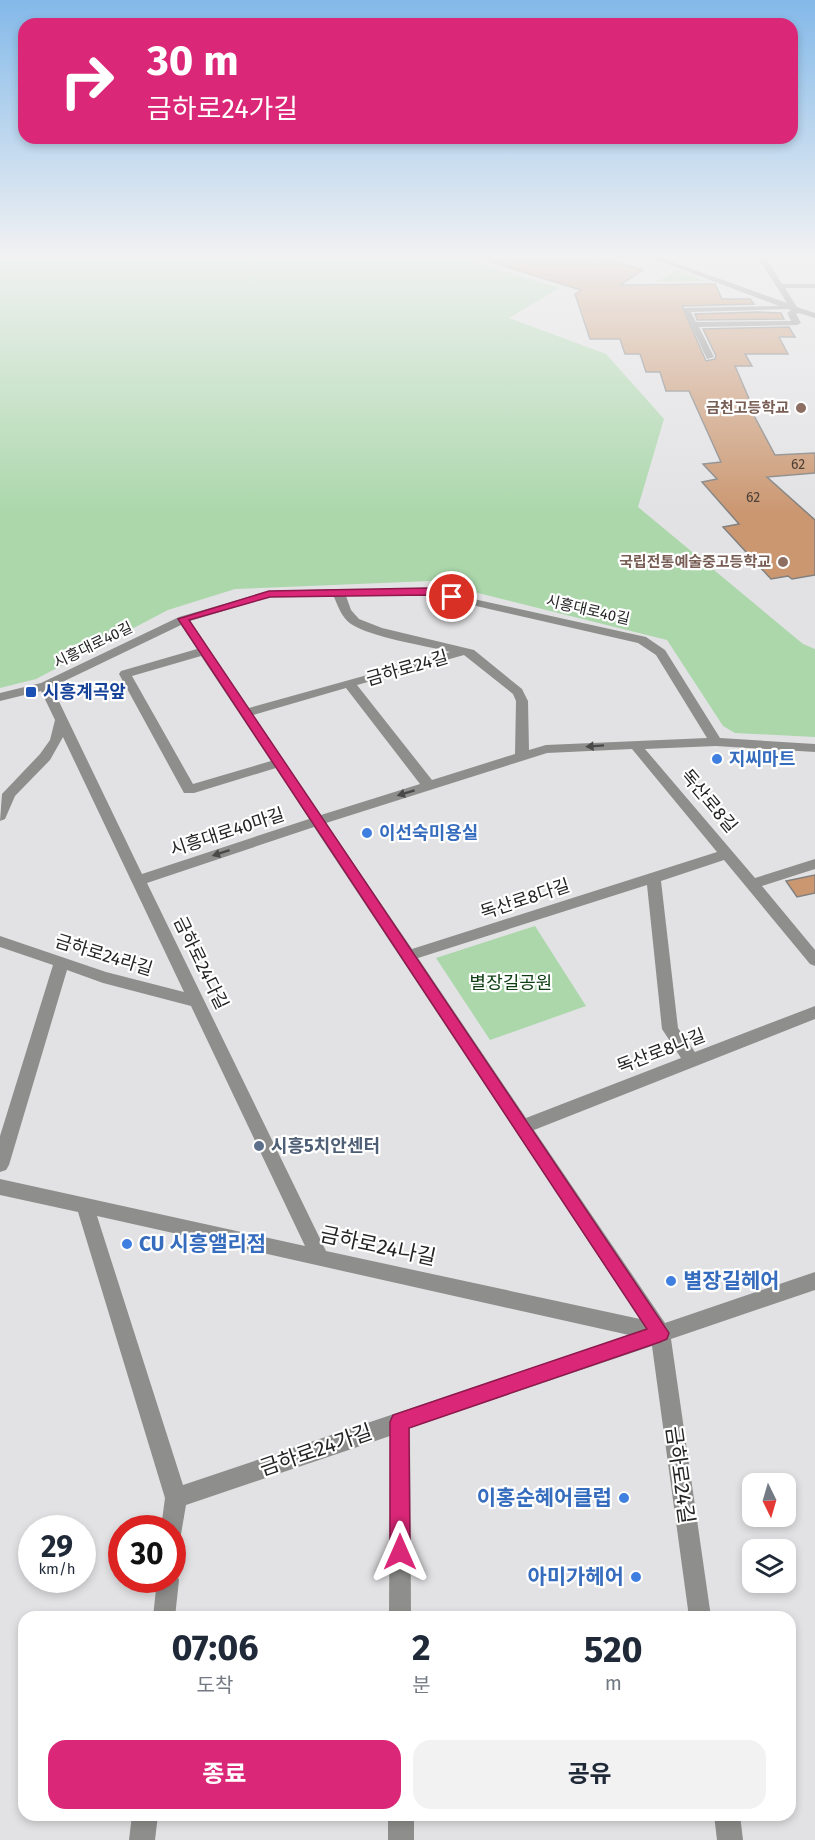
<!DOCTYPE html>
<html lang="ko">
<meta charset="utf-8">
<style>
:root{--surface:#fff;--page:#f2f2f3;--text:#1f2937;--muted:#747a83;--accent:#db2777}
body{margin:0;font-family:"Fira Sans","Noto Sans KR",sans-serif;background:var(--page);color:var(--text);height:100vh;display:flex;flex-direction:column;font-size:22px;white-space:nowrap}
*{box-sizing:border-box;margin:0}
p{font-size:20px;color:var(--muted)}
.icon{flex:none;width:33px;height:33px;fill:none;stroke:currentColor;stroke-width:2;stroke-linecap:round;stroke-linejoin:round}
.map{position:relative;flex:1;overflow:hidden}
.sheet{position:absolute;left:18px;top:1611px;width:778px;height:210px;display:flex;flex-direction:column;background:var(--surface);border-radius:18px;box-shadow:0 3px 9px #0003}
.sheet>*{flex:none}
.guide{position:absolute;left:18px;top:18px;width:780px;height:126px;border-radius:18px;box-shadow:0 3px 9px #0003;background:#db2777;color:#fff;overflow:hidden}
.needle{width:39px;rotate:175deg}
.fabs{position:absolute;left:742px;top:1473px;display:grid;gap:12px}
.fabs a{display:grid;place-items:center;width:54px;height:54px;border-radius:12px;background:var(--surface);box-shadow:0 3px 9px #0003;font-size:30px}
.speed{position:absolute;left:18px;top:1515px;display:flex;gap:12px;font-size:30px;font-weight:700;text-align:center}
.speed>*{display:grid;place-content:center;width:78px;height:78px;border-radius:50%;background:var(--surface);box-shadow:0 3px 9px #0003;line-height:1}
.speed small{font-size:15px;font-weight:400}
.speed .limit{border:9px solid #d22;background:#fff;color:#111}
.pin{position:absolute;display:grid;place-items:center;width:51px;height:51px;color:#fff;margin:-26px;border:3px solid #fff;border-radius:50%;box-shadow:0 2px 6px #0007}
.me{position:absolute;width:66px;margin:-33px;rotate:0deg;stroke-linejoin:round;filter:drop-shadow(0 0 4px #0008)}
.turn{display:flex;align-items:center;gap:21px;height:126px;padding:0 30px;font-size:27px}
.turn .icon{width:78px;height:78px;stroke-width:2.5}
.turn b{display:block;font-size:42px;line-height:51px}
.eta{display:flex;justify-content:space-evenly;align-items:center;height:102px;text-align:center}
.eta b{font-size:36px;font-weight:700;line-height:42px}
.primary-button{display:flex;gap:12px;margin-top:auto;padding:12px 30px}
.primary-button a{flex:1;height:69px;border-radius:18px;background:var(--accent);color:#fff;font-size:24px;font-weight:700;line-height:69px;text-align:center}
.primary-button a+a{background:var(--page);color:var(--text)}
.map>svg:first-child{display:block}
.green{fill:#abd7ab}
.building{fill:#cb9771;stroke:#81807f;stroke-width:1.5}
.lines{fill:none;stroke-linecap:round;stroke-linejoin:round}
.minor{fill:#8e8e8d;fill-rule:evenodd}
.oneway{fill:#494949}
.route{fill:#db2777;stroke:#8e194d;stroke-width:1.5}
.education-dot{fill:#8d6e63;stroke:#fff;stroke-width:2}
.transit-dot{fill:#1a4fb4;stroke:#fff;stroke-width:2}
.shop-dot{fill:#3f7fe0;stroke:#fff;stroke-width:2}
.service-dot{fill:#5c6f8a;stroke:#fff;stroke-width:2}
.labels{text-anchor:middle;stroke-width:4.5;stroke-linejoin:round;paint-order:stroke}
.far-number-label{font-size:14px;fill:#4e4138}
.far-education-label{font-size:15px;font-weight:bold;fill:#785e54;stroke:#fff;text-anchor:end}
.far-street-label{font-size:15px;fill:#242425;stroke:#fff}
.street-label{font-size:18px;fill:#242425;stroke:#fff}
.transit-label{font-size:18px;font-weight:bold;fill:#164399;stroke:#fff;text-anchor:start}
.shop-label{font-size:18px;font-weight:bold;fill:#366cbe;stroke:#fff;text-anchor:start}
.park-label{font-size:18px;fill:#0d3e12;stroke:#fff}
.service-label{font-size:18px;font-weight:bold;fill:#4e5e75;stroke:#fff;text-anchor:start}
.near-shop-label{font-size:21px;font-weight:bold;fill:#366cbe;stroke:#fff;text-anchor:start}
.near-street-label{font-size:21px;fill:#242425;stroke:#fff}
</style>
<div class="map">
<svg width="815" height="1840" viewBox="0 0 815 1840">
<rect width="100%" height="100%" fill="#e2e2e4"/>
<g class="green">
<polygon points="0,256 455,256 559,288 509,318 606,354 664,419 638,507 803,644 815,649 815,737 735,733 723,726 667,640 430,581 235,589 168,610 36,679 0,688"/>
<polygon points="678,270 705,281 656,282"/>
<polygon points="535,926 586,1006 490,1040 436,958"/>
</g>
<g class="building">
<polygon points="485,256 594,256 643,270 620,285 715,284 722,299 750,299 754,304 682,306 706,361 715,359 716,356 703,329 789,327 795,337 779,337 788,354 745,354 752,366 735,366 753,408 750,408 775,455 815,453 815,473 767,477 815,520 815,575 792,579 788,576 771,579 723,527 739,524 702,482 717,479 703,464 721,462 689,391 666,391 660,372 646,372 640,354 625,354 620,339 590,339 575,294 581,290 484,260"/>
<polygon points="758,312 781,313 784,319 697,320 695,314"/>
<polygon points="815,875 815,893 797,897 786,881"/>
</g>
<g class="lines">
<g class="minor">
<path d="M646 256H656L787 303 757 256H765L782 284H815V288H785L797 307 815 313V318L799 313 796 314 801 323 797 325 699 327 714 357 707 359 683 308 779 306ZM788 309 791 310 787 313 791 321 696 322 691 312Z"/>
<path d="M338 589H428L646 637 665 650 720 738 815 744V752L716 746 645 749 755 878 815 859V869L762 886 815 950V966L810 964 724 860 661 881 678 1028 695 1052 815 1006V1019L534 1130 665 1323 815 1272V1290L671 1339 711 1617H689L652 1346 410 1428 411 1617H389L390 1436 186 1505 180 1540 172 1543V1528H161L165 1498 78 1212 0 1195V1179L305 1246 191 1006 103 983 67 970 9 1165 6 1170 0 1172V1136L53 965 0 947V936L106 972 184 992 63 737 50 760 15 796 5 819 0 821 2 794 40 754 50 740 55 720 41 691 0 701V693L41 683 179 617 269 591ZM428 595 638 643 656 655 707 738 546 745 529 750 528 701 522 689 474 650 382 628 359 619 351 610 346 596ZM270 597H334C338 606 342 618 351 624 373 638 424 645 450 652L249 708 190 621ZM181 625 197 649 121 671 119 674 184 793H194L276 768 309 819 142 874 52 687ZM464 655 513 694 516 701 515 754 432 780 357 685ZM201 656 271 761 193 784 132 676ZM346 688 420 784 321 815 253 715ZM632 749 717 852 412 949 326 823 547 753ZM314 827 640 1319 326 1251 147 883ZM647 885 662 1029 681 1058 526 1118 418 958ZM97 1216 629 1335 183 1485Z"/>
<polygon points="172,1571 176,1572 179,1580 175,1617 153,1617 157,1580 172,1580"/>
<polygon points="132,1815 158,1815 155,1840 129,1840"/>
<rect x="388" y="1815" width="26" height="25"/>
<polygon points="714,1815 740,1815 743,1840 717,1840"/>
</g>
</g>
<defs><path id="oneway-solid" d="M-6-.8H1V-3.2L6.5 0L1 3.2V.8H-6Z" transform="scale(1.5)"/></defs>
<g class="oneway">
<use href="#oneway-solid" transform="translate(595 746) rotate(176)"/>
<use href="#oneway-solid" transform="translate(406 793) rotate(163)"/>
<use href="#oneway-solid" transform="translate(221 853) rotate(162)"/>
</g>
<linearGradient id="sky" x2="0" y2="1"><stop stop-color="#83b9e9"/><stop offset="0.5" stop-color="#f2f2f3"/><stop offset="1" stop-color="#f2f2f3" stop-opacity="0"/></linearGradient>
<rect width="815" height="513" fill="url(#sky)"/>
<polygon class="route" points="428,588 457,597 452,600 428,595 270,597 189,620 669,1333 667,1339 660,1342 409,1428 410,1552 407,1559 400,1562 393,1559 390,1552 390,1422 393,1415 647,1329 178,619 269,591"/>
<g class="education-dot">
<circle cx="801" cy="408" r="6"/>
<circle cx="783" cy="562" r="6"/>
</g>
<rect class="transit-dot" x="25" y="686" width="12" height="12" rx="3"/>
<g class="shop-dot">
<circle cx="717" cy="759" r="6"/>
<circle cx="367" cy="833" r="6"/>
<circle cx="127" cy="1244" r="6"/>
<circle cx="671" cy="1281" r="6"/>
<circle cx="624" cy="1498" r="6"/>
<circle cx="636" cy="1577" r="6"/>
</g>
<circle class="service-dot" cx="259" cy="1146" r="6"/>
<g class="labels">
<g class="far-number-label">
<text x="798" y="469">62</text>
<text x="753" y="502">62</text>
</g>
<g class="far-education-label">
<text x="789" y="413">금천고등학교</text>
<text x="771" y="567">국립전통예술중고등학교</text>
</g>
<g class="far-street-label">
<text transform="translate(588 610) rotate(13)" y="5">시흥대로40길</text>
<text transform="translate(93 645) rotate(-26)" y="5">시흥대로40길</text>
</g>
<g class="street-label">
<text transform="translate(407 668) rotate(-16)" y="6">금하로24길</text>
<text transform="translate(709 801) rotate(50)" y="6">독산로8길</text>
<text transform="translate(227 832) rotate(-18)" y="6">시흥대로40마길</text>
<text transform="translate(525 899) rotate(-18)" y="6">독산로8다길</text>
<text transform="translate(104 955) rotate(17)" y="6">금하로24라길</text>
<text transform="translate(201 963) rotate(64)" y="6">금하로24다길</text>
<text transform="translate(661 1051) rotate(-21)" y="6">독산로8나길</text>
</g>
<g class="transit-label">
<text x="43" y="698">시흥계곡앞</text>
</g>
<g class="shop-label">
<text x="729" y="765">지씨마트</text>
<text x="379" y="839">이선숙미용실</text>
</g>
<g class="park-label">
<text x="511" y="989">별장길공원</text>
</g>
<g class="service-label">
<text x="271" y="1152">시흥5치안센터</text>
</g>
<g class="near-shop-label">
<text x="139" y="1251">CU 시흥앨리점</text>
<text x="683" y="1288">별장길헤어</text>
<text x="612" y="1505" text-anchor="end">이홍순혜어클럽</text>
<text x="624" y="1584" text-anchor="end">아미가헤어</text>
</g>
<g class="near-street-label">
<text transform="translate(378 1246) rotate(12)" y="7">금하로24나길</text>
<text transform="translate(316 1450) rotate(-19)" y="7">금하로24가길</text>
<text transform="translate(680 1475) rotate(82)" y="7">금하로24길</text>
</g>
</g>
</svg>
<div class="fabs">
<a><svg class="needle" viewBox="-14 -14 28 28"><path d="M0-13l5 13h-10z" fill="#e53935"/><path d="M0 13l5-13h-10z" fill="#747a83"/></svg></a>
<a><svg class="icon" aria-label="layers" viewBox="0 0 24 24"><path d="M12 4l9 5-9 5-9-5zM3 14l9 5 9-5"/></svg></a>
</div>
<div class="speed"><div>29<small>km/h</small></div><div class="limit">30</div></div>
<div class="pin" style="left:452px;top:597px;background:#d93025"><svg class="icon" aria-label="arrive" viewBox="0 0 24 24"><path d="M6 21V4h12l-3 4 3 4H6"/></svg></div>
<svg class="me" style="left:400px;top:1552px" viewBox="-20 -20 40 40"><path d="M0-17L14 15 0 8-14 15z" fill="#db2777" stroke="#fff" stroke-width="4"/></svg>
<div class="guide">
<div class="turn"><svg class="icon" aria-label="right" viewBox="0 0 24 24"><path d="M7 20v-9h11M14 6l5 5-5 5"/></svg><div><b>30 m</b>금하로24가길</div></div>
</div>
<section class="sheet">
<div class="eta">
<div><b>07:06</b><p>도착</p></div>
<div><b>2</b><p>분</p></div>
<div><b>520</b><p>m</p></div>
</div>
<div class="primary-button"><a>종료</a><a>공유</a></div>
</section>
</div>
